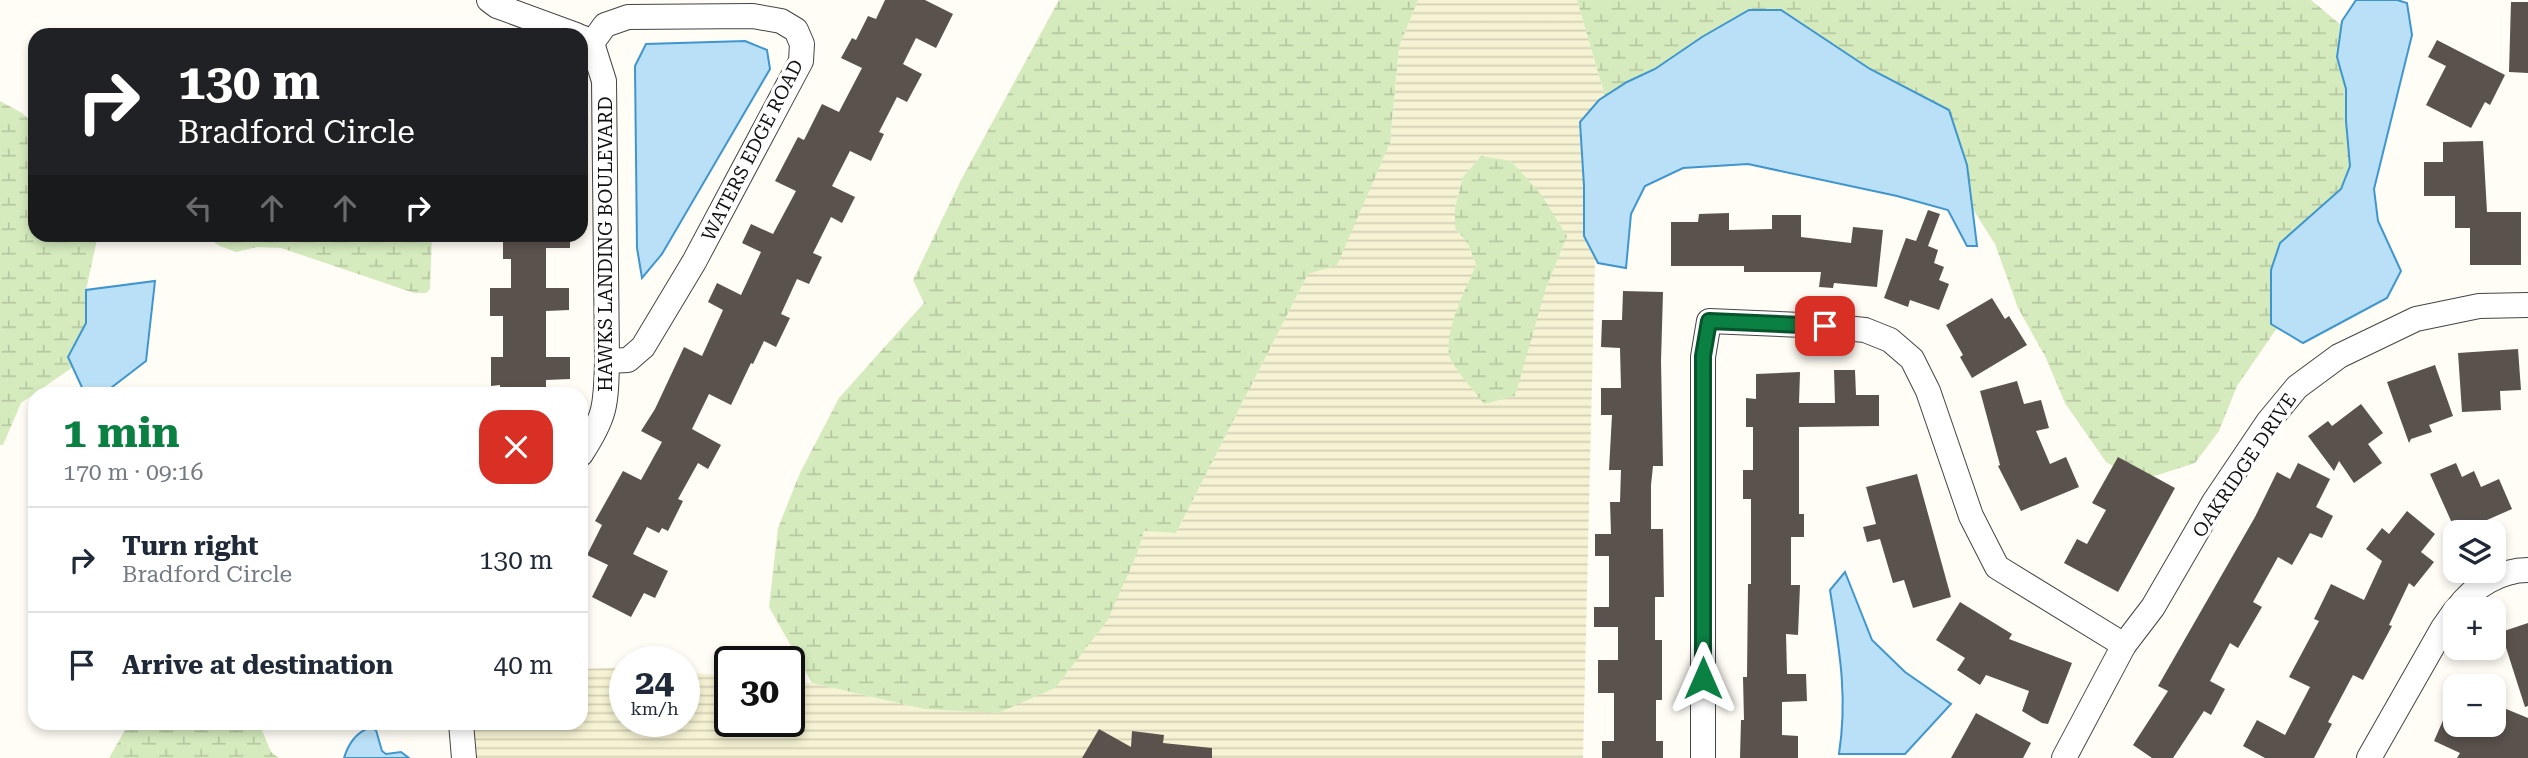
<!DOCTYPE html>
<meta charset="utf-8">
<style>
:root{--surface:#fff;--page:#f6f6f7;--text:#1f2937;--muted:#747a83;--line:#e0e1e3;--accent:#0b8043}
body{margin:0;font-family:"Roboto Serif",serif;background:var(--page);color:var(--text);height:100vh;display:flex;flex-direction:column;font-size:26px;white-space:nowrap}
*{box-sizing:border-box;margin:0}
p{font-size:23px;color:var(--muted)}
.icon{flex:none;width:38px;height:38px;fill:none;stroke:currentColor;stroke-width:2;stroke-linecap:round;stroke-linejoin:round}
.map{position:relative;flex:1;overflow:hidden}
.sheet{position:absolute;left:28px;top:387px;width:560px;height:343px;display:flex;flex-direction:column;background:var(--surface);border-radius:21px;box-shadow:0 4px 10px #0003}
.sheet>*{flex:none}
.banner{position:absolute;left:28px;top:28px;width:560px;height:214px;border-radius:21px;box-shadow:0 4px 10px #0003;background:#202124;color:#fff;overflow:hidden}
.tools{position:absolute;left:2443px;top:520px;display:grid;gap:14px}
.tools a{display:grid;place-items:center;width:63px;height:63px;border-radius:14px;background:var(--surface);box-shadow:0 4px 10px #0003;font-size:35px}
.speed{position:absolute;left:609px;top:646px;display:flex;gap:14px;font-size:35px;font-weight:700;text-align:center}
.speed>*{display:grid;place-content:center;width:91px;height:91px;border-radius:50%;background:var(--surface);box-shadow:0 4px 10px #0003;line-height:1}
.speed small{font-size:18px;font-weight:400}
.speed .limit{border:4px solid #111;border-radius:10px;background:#fff;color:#111}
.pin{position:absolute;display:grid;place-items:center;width:60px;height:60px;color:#fff;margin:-30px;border-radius:14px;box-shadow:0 4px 10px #0006}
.me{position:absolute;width:77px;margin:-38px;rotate:0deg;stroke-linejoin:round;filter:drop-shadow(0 0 5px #0008)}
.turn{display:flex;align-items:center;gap:24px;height:147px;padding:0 35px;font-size:32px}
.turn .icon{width:91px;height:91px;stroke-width:2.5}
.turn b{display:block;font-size:49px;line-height:60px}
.lanes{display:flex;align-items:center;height:66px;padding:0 35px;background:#0003;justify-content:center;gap:35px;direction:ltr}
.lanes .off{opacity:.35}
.round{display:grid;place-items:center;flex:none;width:74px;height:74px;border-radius:21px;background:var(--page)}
.headline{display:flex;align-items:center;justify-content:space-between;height:119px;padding:0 35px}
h1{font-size:42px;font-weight:700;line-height:52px;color:var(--accent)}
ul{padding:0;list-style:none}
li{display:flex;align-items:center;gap:21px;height:105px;padding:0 35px;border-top:2px solid var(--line)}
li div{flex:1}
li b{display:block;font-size:26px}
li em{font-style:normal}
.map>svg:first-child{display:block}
.farmland{fill:url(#farmland-rules);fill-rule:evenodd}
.wetland{fill:url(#wetland-marsh)}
.water{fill:#b9e0f7;stroke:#3f96cf;stroke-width:2}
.building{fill:#5a524d}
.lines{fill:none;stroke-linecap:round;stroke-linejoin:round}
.minor-casing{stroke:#444;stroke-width:26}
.minor{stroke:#fff;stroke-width:24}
.route-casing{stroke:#07532c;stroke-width:18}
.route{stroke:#0b8043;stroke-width:12}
.labels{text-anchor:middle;stroke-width:7;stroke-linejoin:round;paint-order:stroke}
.street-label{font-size:19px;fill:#111;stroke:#fff}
</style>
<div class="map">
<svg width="2528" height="758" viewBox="0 0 2528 758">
<defs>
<pattern id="farmland-rules" width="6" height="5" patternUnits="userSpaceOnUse" patternTransform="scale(1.75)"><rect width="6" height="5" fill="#f6f3d4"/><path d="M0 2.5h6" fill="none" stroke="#d2cfb5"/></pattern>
<pattern id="wetland-marsh" width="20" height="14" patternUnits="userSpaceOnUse" patternTransform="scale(1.75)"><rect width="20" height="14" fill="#d5ebbd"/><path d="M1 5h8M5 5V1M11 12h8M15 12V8" fill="none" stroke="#b6c8a1"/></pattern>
</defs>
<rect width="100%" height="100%" fill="#fffdf5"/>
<path class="farmland" d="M1418 0H1577L1605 96 1580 123 1584 186V236L1595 258 1583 758H473L470 723H581V669L625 667V721H684V672L730 676V721H789V681L812 683 924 709 1137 554 1144 531 1176 533 1308 274 1364 202 1390 143 1399 47ZM1481 156 1567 236 1545 291 1450 358V337L1459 307 1476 265 1468 244 1455 228V206L1463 177Z"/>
<g class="wetland">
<polygon points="1059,0 1418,0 1399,47 1390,143 1337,265 1308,274 1176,533 1144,531 1137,554 1107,621 1055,688 998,713 924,709 812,683 769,607 778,528 800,473 839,398 924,303 913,280 961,180"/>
<polygon points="1577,0 2311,0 2341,25 2337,57 2346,89 2346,121 2350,166 2341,189 2280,243 2271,270 2271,324 2277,328 2237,386 2219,431 2195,463 2139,481 2106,462 2065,403 2046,358 2018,308 1995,244 1972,208 1967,165 1949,110 1870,69 1781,10 1702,37 1655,69 1605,96"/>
<polygon points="0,101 22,113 35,125 35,234 98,235 86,290 86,323 69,357 73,367 21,403 3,445 0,445"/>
<path d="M1481 156 1511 161 1541 194 1567 236 1545 291 1515 396 1484 404C1474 390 1459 375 1451 360 1440 338 1467 286 1476 265L1468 244 1455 228V207L1463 177Z"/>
<polygon points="203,235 432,235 430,289 426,293 414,293 281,248 257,247 236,252 220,246"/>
<polygon points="129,723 259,723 271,752 279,758 109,758"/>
</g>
<g class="water">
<polygon points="2356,0 2397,0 2407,3 2412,35 2374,189 2378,221 2401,271 2387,298 2303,343 2271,324 2271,270 2280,243 2341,189 2350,166 2346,121 2346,89 2337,57 2342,21"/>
<polygon points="1749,10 1781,10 1870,69 1949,110 1967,165 1977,246 1967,246 1948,210 1897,196 1748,164 1683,168 1645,186 1631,214 1626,268 1598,263 1584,236 1584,186 1580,122 1599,100 1627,82 1655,69 1702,37"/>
<polygon points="745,41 767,50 770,69 662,254 642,278 637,248 635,66 646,44"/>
<polygon points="155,281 146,361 103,394 85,394 68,357 86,323 86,290"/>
<path d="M1845 572 1872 640 1905 672 1951 704 1905 754H1839C1848 695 1839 648 1830 590Z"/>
<path d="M369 728 376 730 382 751 386 754 401 752 409 758H344C348 745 355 733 369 728Z"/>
</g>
<g class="building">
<polygon points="885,0 925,0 953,14 936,48 916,38 903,64 922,74 907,102 897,97 879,132 884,134 871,161 850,151 832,186 855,197 842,223 831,217 813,253 822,257 809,284 797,279 781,314 790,318 776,347 764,341 753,364 751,363 731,405 709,394 692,429 721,445 708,469 698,463 678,499 683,501 668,531 662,528 659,533 647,527 633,554 668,571 655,598 644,593 631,617 592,597 608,565 587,555 602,525 595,521 623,471 641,480 662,442 641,431 655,409 684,347 702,356 723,310 708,302 717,283 741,295 761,252 742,243 751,224 773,234 796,191 775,181 798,137 804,140 822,104 839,112 862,68 841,58 852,38 856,40 868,16 876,19"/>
<polygon points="2511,2 2528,2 2528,73 2509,72"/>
<polygon points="2437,40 2505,75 2490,105 2485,102 2471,128 2426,105 2446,66 2428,57"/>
<polygon points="2483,141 2487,212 2521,212 2521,265 2470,265 2470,228 2455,228 2455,196 2424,196 2424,162 2443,162 2443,142"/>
<polygon points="1928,210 1940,214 1928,246 1938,250 1934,263 1944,267 1939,280 1949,284 1939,310 1910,300 1908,307 1884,298 1906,238 1916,241"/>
<polygon points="1729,213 1729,230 1772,229 1772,215 1801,215 1801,237 1851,243 1853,227 1883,230 1877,287 1834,283 1833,288 1819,287 1821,272 1744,272 1744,266 1671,266 1671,222 1698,222 1699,214"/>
<polygon points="503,234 570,234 570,248 546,248 546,288 569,288 569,310 546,311 546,357 570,357 570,379 546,380 546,394 500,394 500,385 491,386 491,357 503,357 503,316 490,316 490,288 511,288 511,259 503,259"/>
<polygon points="1623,291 1663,292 1661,361 1663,466 1653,466 1651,485 1651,529 1663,529 1664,597 1655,597 1655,640 1662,640 1662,700 1656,700 1656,741 1663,741 1663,758 1602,758 1602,741 1614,741 1614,693 1598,693 1598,660 1618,660 1618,627 1594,627 1594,607 1609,607 1609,556 1595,556 1595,534 1611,534 1610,502 1620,502 1621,470 1609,470 1612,415 1601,415 1601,388 1621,388 1620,348 1601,347 1602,320 1622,320"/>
<polygon points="1992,298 2005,319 2009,316 2027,345 1972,378 1960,357 1963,355 1946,325"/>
<polygon points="2518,349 2521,390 2500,391 2501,410 2462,412 2458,353"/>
<polygon points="2435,365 2453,416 2429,425 2432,432 2411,439 2409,443 2387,382"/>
<polygon points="1834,370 1855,370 1856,395 1879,395 1879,426 1799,427 1799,514 1804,514 1804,537 1791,537 1791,585 1800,585 1798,635 1786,634 1787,674 1806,674 1807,701 1782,702 1782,735 1798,736 1798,758 1740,758 1741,720 1744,720 1743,677 1747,677 1748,584 1751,584 1751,499 1743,499 1743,470 1753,470 1753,427 1746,427 1746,398 1756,399 1756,374 1800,372 1799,403 1835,403"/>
<polygon points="2017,381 2024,404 2041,400 2049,428 2036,431 2050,464 2066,457 2079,487 2021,511 1998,466 2000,465 1980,391"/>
<polygon points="2361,404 2383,433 2368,444 2382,463 2354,483 2339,461 2334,471 2308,436 2328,421 2332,426"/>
<polygon points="2118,457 2175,488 2118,592 2064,563 2077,539 2087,544 2106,510 2092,503"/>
<polygon points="2298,463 2330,479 2316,507 2333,516 2322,538 2310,533 2292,565 2278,557 2253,602 2262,607 2238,648 2230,643 2210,681 2225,689 2211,715 2204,711 2173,758 2152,758 2133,745 2168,691 2158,686 2255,517 2277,472 2290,479"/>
<polygon points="2456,463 2462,477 2474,471 2481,487 2499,479 2512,509 2487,520 2490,528 2480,532 2456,532 2430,474"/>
<polygon points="1917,474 1951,597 1913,608 1904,580 1893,583 1880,539 1867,542 1863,527 1876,524 1866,487"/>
<polygon points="2407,511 2435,534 2421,552 2434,562 2414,587 2409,583 2389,625 2392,626 2363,680 2353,675 2328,722 2332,724 2314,758 2265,758 2243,746 2257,720 2285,735 2310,687 2289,677 2319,621 2314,619 2331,584 2364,600 2382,561 2366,549 2382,528 2389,534"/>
<polygon points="1960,602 2012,634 2009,639 2072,663 2048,724 2042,723 2022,711 2029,691 1986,675 1980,685 1957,670 1965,658 1936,640"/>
<polygon points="2528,623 2528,706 2525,707 2501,632"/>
<polygon points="2455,693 2455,724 2494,724 2494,704 2528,718 2528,758 2457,758 2460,753 2434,741"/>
<polygon points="1976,713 2031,743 2023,758 1951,758"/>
<polygon points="1099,729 1131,747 1132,731 1164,735 1163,743 1212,748 1212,758 1082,758"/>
</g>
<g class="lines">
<defs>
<g id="minor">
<polyline points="489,0 497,6 576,35"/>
<path d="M581 37 592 43 604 81 607 361C606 405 606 416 581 454"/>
<polyline points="592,43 605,25 628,17 753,16 781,21 796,30 802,44 801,61 694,262 643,347 628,360 607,361"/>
<path d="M2457 609C2473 587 2500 570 2528 570"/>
<polyline points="461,723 464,758"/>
<polyline points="1703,758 1703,357 1709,321 1825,326 1865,330 1890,340 1912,359 1928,391 1971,516 1997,567 2124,645"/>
<polyline points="2064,758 2124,645 2153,607 2214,502 2268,422 2297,387 2339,356 2416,319 2479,306 2528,305"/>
<polyline points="2369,758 2443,628 2455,611"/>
</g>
</defs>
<use href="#minor" class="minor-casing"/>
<use href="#minor" class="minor"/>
</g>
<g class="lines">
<defs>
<polyline id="route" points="1703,678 1703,356 1709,321 1825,326"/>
</defs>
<use href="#route" class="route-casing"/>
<use href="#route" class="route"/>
</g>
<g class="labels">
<g class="street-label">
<text transform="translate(752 150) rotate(-63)" y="7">WATERS EDGE ROAD</text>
<text transform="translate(605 244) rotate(-90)" y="7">HAWKS LANDING BOULEVARD</text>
<text transform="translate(2244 465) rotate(-56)" y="7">OAKRIDGE DRIVE</text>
</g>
</g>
</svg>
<div class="tools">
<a><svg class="icon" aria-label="layers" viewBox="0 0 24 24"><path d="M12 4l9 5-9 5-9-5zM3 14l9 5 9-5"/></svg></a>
<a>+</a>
<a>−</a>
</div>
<div class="speed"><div>24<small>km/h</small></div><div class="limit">30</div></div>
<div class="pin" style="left:1825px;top:326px;background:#d93025"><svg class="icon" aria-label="arrive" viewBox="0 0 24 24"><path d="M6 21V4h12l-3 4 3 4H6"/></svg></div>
<svg class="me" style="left:1703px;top:678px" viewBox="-20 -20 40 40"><path d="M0-17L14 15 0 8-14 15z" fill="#0b8043" stroke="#fff" stroke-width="4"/></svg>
<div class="banner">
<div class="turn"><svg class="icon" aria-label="right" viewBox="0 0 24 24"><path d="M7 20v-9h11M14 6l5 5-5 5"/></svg><div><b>130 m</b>Bradford Circle</div></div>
<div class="lanes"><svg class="icon off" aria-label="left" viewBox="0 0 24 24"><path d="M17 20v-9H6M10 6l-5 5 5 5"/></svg><svg class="icon off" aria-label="ahead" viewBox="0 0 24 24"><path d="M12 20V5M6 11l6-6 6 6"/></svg><svg class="icon off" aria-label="ahead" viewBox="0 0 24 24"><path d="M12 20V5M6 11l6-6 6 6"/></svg><svg class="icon" aria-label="right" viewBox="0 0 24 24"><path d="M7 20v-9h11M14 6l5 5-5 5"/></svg></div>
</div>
<section class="sheet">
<div class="headline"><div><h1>1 min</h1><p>170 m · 09:16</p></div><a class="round" style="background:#d93025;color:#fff"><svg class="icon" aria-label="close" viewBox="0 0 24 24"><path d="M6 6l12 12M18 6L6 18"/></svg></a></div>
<ul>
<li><svg class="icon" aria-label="right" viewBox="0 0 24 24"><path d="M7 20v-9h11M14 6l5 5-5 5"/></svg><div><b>Turn right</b><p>Bradford Circle</p></div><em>130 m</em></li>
<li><svg class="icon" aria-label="arrive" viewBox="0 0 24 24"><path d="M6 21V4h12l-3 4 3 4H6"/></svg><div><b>Arrive at destination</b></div><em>40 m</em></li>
</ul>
</section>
</div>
